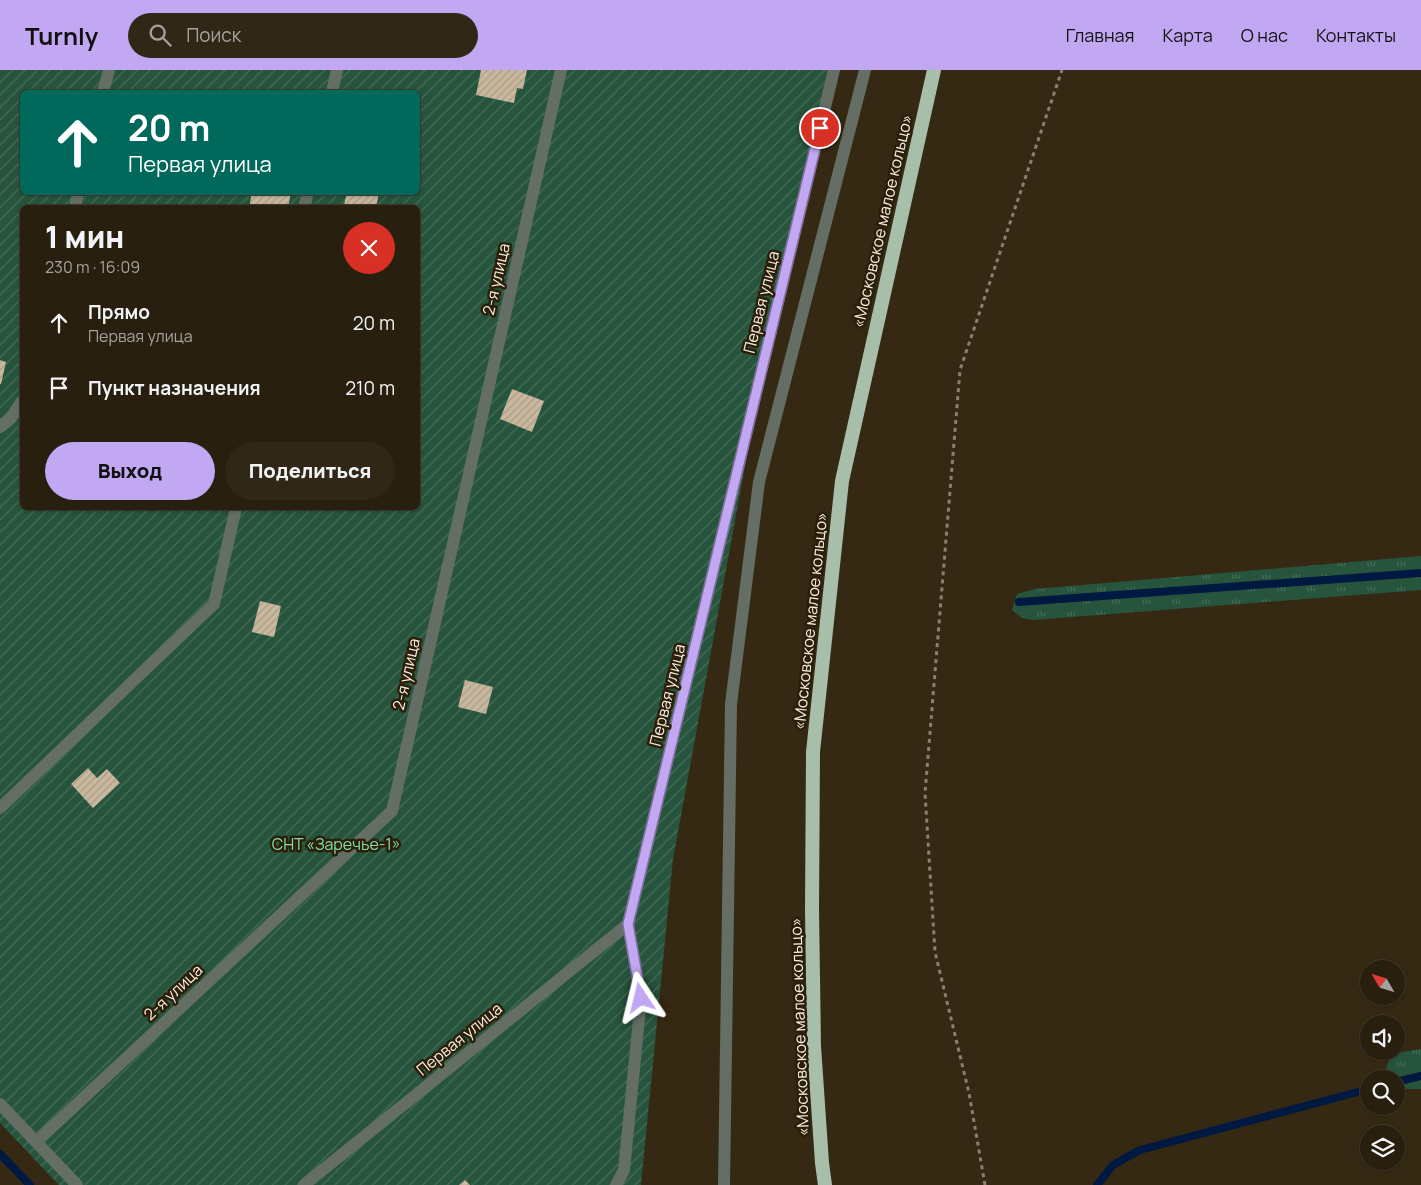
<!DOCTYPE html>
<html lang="ru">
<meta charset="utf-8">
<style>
:root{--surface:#281f0e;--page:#302717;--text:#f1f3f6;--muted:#a5a29e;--line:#443d2e;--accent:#c2a8f2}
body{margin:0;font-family:Manrope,sans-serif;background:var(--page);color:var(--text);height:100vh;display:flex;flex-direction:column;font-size:19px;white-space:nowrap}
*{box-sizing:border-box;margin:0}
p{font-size:16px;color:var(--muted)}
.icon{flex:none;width:28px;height:28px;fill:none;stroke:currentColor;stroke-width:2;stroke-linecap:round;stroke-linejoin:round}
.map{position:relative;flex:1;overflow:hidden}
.drawer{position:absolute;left:20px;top:135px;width:400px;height:305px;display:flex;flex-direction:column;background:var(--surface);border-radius:8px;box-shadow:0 1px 4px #0004,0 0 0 1px var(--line)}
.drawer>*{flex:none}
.banner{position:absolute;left:20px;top:20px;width:400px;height:105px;border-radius:8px;box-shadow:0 1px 4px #0004,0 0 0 1px var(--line);background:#00695c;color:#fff;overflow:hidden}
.needle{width:32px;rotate:309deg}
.buttons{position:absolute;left:1360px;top:890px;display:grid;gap:10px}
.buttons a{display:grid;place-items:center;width:45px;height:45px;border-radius:50%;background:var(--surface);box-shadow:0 1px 4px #0004,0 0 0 1px var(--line);font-size:25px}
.pin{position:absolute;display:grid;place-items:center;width:42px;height:42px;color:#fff;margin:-21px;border:2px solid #fff;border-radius:50%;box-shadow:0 1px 5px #0007}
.me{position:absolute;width:55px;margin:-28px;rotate:350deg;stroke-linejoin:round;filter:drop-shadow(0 0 4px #0008)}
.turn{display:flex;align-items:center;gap:18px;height:105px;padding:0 25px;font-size:22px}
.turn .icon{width:65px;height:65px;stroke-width:2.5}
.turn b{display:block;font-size:35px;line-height:42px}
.round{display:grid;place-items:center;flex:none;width:52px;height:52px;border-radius:26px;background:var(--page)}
.headline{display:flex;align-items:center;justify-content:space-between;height:85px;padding:0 25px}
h1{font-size:30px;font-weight:800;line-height:38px}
.action{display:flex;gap:10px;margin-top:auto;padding:10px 25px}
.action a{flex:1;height:58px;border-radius:30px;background:var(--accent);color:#111;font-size:20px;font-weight:800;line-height:58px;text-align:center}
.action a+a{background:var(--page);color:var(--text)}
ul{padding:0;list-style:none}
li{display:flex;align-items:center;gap:15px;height:65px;padding:0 25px}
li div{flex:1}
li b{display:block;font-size:19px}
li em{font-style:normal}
header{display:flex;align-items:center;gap:30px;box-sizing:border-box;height:70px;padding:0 25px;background:var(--accent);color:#111}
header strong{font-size:24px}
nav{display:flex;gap:28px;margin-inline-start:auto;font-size:18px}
.search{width:350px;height:45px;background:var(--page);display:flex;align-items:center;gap:12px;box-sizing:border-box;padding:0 18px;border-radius:28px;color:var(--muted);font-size:19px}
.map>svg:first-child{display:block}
.grass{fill:url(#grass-tufts)}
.garden{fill:url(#garden-furrows);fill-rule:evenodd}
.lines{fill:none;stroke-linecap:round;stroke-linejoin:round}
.stream{stroke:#001940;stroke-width:8}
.building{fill:url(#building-hatch)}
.path{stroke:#8c816f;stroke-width:3;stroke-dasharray:4 4;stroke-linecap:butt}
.service{stroke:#646e65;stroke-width:12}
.trunk{stroke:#a7beaa;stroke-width:14}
.route-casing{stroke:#7e6d9d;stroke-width:12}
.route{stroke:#c2a8f2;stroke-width:9}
.labels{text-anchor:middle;stroke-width:5;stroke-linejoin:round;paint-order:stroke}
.street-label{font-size:16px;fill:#f7eee1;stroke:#2c1f09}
.park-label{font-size:16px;fill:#81ddac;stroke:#2c1f09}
</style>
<header>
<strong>Turnly</strong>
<div class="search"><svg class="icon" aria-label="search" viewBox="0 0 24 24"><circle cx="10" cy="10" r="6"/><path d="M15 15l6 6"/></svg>Поиск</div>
<nav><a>Главная</a><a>Карта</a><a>О нас</a><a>Контакты</a></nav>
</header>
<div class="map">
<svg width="1421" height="1115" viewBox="0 0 1421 1115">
<defs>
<pattern id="grass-tufts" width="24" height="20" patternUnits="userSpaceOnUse" patternTransform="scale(1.25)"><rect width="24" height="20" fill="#26543c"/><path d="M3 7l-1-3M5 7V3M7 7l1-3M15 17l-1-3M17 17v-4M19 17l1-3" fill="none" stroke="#466d58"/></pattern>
<pattern id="garden-furrows" width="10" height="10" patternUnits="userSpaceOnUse" patternTransform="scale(1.25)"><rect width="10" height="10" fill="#26543c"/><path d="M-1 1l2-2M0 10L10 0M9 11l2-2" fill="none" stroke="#466d58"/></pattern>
<pattern id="building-hatch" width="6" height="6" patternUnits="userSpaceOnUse" patternTransform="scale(1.25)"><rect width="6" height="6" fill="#c9b89e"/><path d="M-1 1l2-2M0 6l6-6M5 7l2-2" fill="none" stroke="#a99c88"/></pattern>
</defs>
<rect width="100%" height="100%" fill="#362913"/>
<g class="grass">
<polygon points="1421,486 1421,520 1033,550 1022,548 1012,540 1017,524 1035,519"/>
<polygon points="1421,979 1421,1019 1399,1019 1396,1016 1396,1009 1388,1009 1384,1005 1391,984"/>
</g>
<path class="garden" d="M0 0H836L754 347 673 789 641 1115H59L0 1053ZM22 22H418V122H22ZM22 138H418V438H22Z"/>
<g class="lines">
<g class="stream">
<polyline points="1019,532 1421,503"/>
<polyline points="1396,1012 1421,1006"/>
<polyline points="0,1084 30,1115"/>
<polyline points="1097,1115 1113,1095 1140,1080 1369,1019"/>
</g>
</g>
<g class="building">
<polygon points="481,0 527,0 523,19 517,18 514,33 476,25"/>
<polygon points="252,122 291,122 288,138 249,138"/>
<polygon points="347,122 379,122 376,138 355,138 344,135"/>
<polygon points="0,290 6,292 1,314 0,314"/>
<polygon points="512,319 544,331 532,362 500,349"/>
<polygon points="260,531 281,536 274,567 252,562"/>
<polygon points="465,610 493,617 486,644 458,637"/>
<polygon points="88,698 97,708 107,699 120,713 93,738 71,714"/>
<polygon points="465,1110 470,1115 459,1115"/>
</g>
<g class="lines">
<polyline class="path" points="985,1115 969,1023 935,882 925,723 960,300 1062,0"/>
<g class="service">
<polyline points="103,22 109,0"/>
<polyline points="332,22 337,0"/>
<polyline points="75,138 78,122"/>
<polyline points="304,138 308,122"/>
<polyline points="0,357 11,348 22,331"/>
<polyline points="0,738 214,534 236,438"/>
<polyline points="0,1034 77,1115"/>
<polyline points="36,1072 392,741 561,0"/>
<polyline points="304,1115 628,854 834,0"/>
<polyline points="616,1115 624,1100 641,928 628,854"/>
<polyline points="724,1115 731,634 759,412 865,0"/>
</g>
<polyline class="trunk" points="825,1115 822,1093 814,976 812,839 813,682 842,411 934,0"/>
</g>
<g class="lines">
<defs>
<polyline id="route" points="641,928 628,854 820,58"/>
</defs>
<use href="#route" class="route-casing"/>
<use href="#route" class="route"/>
</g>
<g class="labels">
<g class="street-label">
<text transform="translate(882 151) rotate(-77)" y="6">«Московское малое кольцо»</text>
<text transform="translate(496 209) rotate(-77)" y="6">2-я улица</text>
<text transform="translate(761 232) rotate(-76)" y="6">Первая улица</text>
<text transform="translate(810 551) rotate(-84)" y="6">«Московское малое кольцо»</text>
<text transform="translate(406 604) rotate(-77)" y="6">2-я улица</text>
<text transform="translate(667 625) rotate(-76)" y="6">Первая улица</text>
<text transform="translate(173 922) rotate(-43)" y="6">2-я улица</text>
<text transform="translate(799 957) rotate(-92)" y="6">«Московское малое кольцо»</text>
<text transform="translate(459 969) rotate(-39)" y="6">Первая улица</text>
</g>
<g class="park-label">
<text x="336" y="780">СНТ «Заречье-1»</text>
</g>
</g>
</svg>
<div class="buttons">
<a><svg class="needle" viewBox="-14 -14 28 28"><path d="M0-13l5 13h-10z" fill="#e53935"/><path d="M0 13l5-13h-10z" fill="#a5a29e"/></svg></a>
<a><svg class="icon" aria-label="sound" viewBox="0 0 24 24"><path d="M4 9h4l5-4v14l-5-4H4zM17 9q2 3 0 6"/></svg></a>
<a><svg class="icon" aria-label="search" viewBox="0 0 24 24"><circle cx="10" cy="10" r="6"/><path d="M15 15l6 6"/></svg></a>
<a><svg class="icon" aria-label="layers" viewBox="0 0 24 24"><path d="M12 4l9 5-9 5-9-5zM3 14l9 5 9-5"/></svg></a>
</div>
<div class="pin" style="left:820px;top:58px;background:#d93025"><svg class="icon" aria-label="arrive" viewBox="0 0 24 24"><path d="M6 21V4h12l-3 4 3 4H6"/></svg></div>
<svg class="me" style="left:641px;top:928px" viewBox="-20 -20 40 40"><path d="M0-17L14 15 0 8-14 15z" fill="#c2a8f2" stroke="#fff" stroke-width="4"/></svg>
<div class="banner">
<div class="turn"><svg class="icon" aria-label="ahead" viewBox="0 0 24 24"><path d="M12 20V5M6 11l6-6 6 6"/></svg><div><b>20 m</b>Первая улица</div></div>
</div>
<section class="drawer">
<div class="headline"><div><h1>1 мин</h1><p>230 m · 16:09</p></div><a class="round" style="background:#d93025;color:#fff"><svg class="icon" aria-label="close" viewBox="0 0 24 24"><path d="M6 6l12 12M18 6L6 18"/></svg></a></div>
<ul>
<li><svg class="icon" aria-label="ahead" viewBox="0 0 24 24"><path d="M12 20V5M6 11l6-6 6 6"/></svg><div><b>Прямо</b><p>Первая улица</p></div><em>20 m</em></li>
<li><svg class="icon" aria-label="arrive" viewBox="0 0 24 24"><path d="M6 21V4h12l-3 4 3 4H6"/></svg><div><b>Пункт назначения</b></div><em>210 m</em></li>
</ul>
<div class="action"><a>Выход</a><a>Поделиться</a></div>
</section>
</div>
